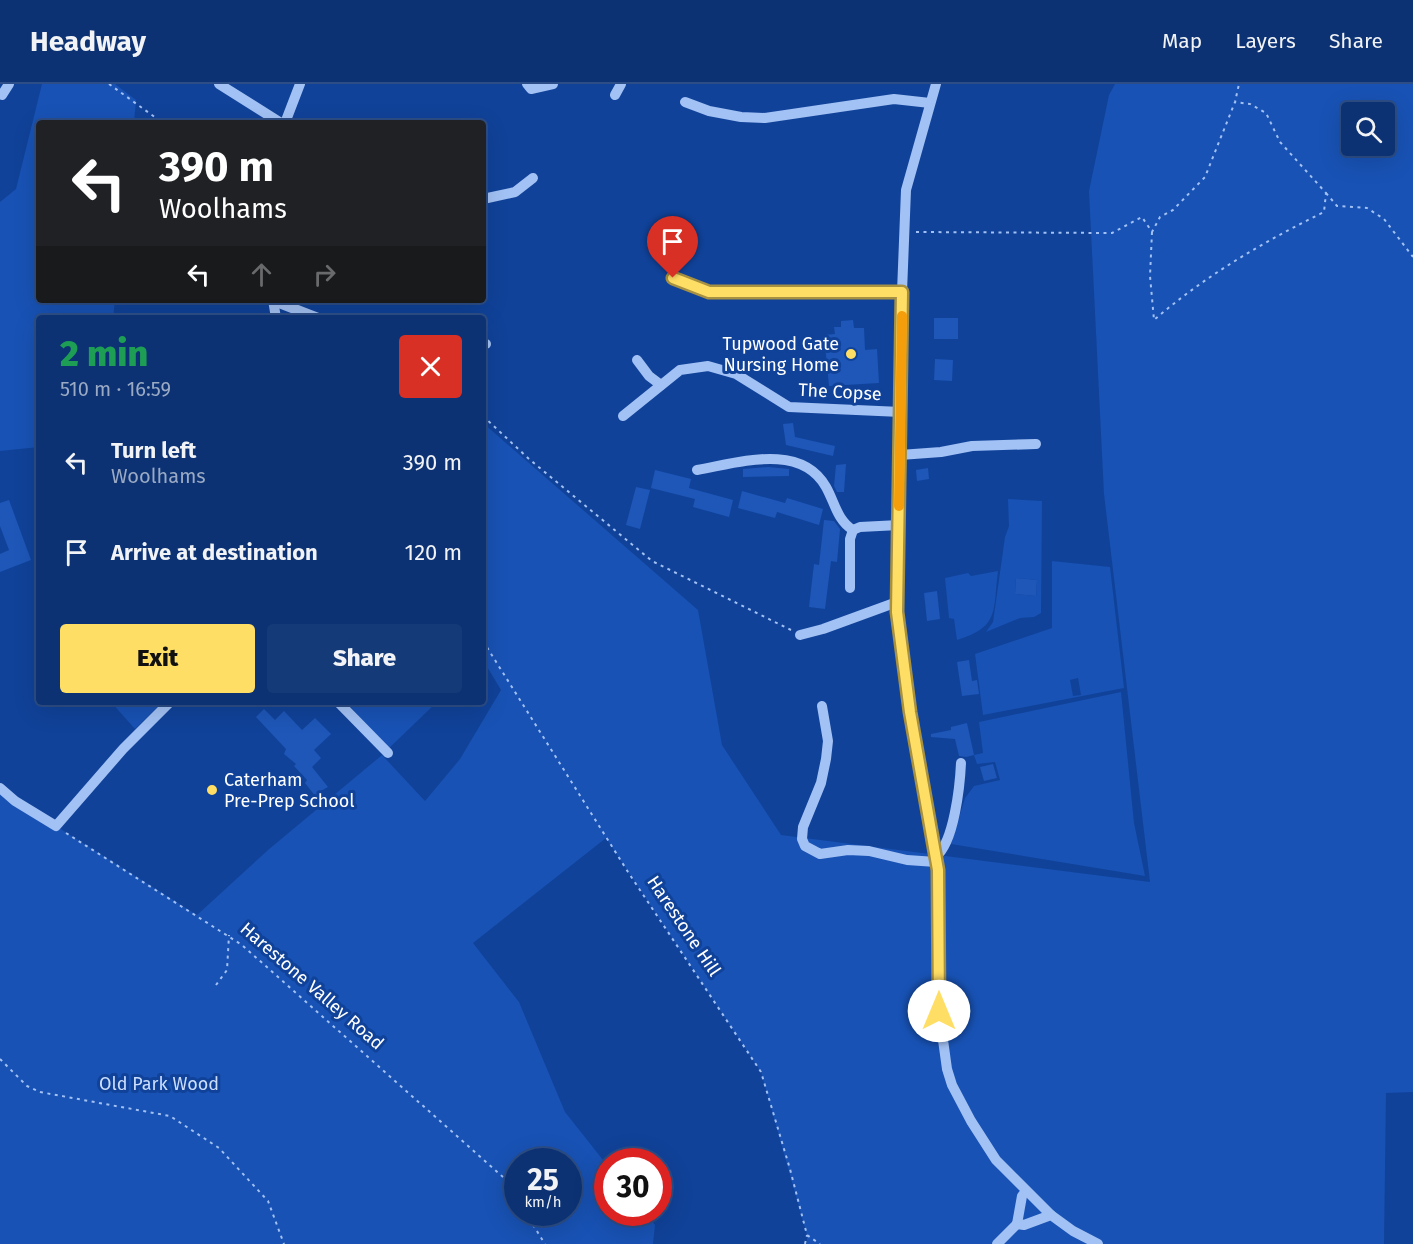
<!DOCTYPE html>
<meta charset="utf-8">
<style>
:root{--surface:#0c3273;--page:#153a78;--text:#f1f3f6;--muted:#9aaac4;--line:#2c4d85;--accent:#ffde65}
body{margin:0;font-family:"Fira Sans",sans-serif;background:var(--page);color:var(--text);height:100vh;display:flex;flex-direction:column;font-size:22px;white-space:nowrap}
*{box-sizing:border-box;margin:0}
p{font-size:20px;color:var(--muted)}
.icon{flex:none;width:33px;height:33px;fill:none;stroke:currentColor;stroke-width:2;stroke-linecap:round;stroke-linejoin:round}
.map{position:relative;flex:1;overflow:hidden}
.panel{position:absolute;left:36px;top:231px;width:450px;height:390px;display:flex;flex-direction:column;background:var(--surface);border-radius:6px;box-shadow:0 6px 24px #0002,0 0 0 2px var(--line)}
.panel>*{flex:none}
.hud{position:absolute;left:36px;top:36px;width:450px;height:183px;border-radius:6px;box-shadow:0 6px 24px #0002,0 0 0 2px var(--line);background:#202124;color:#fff;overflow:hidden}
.tools{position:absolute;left:1341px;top:18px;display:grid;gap:12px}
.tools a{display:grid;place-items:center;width:54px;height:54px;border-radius:6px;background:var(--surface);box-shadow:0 6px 24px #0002,0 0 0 2px var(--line);font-size:30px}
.speed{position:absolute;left:504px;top:1064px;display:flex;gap:12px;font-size:30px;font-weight:700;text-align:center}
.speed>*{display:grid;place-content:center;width:78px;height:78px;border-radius:50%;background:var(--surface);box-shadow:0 6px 24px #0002,0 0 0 2px var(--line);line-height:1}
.speed small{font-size:15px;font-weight:400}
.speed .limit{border:9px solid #d22;background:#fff;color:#111}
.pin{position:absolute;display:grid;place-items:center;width:51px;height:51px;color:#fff;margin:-62px -26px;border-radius:50% 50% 50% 0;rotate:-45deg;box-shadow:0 0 6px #0007}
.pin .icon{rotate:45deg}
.me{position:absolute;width:66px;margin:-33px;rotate:0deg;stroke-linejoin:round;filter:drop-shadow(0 0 4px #0008)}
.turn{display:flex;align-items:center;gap:21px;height:126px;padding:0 24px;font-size:27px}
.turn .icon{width:78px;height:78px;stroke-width:2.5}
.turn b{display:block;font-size:42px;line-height:51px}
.lanes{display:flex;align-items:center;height:57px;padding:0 24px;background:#0003;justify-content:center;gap:30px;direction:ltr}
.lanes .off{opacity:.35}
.round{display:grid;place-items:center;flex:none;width:63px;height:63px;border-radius:6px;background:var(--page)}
.overview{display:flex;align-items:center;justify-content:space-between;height:102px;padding:0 24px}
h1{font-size:36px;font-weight:800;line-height:45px;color:#1e9e55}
.button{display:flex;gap:12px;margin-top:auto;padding:12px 24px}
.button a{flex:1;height:69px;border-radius:6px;background:var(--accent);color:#111;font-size:24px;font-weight:800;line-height:69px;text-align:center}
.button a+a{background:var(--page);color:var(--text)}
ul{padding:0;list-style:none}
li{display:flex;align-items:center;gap:18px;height:90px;padding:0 24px}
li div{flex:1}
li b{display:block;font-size:22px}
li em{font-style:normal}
header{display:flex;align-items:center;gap:36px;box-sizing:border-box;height:84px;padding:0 30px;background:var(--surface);border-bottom:2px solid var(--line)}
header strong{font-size:28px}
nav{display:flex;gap:33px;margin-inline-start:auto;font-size:21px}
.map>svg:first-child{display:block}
.green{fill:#1852b4;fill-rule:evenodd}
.building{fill:#1e57b8}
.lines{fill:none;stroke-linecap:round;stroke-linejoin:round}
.path{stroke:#a2c1f4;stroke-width:2;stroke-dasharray:3 4.5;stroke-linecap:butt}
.minor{stroke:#a2c1f4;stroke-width:10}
.route-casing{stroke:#a69042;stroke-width:15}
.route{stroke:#ffde65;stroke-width:10}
.slow{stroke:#f59e0b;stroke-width:10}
.poi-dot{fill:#ffde65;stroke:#104299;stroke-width:2}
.labels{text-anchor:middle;stroke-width:6;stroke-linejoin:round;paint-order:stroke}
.poi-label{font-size:18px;fill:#fff;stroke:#104299;text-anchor:end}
.street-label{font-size:18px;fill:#fff;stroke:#104299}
.park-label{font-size:18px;fill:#cbdefe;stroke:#104299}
</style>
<header>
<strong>Headway</strong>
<nav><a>Map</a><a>Layers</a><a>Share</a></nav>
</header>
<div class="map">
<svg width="1413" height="1160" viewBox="0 0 1413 1160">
<rect width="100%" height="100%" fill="#104299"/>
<g class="green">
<polygon points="42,0 115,0 136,16 134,39 39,39 39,216 115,216 113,234 39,234 39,363 0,367 0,118 16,105"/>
<path d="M1115 0H1413V1008L1386 1009 1384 1160H807V1151L761 988 606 754 473 859 519 918 565 1028 607 1081 608 1128H645L655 1141 653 1160H0V699L56 742 197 831 268 766 382 671 425 717 460 675 501 606 483 576V339L698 526 722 661 781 751 1150 798 1104 410 1089 107 1109 11ZM1352 28H1384V62H1352ZM518 1077H568V1128H518Z"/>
<path d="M1008 415 1042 417 1041 529 1034 533 1020 534 986 548 993 538 1005 453 1009 442ZM1016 494 1037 496 1036 512 1015 510Z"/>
<path d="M1052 477 1110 483 1124 604 983 631 975 570 1052 544ZM1078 594 1081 611 1073 612 1070 596Z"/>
<path d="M998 487C993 527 1000 543 957 556L954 535 949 534 945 494 968 489 971 492Z"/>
<polygon points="1121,608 1134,739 1145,792 951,760 965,714 974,702 1000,696 995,678 977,680 974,671 983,669 979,638"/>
<polygon points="111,618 163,618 135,645"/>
<polygon points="347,618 437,618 387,666"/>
</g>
<g class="building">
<rect x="934" y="234" width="24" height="21"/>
<polygon points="853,236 854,244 864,244 865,266 877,265 879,299 829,302 824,251 835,250 834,243 841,243 841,237"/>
<polygon points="935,275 953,276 952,297 934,296"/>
<polygon points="793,339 795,353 835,362 833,372 786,361 783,340"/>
<polygon points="846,380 844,408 837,408 834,402 836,381"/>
<polygon points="768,383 789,385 789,392 743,393 743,385"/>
<polygon points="928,384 929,395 917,397 916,386"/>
<polygon points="655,386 691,395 689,404 733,416 729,433 693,423 695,415 651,404"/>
<polygon points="636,403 650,406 640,445 626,441"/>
<polygon points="742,407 785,419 787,414 823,425 819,441 777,428 775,434 738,424"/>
<polygon points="9,416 31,476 0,488 0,470 9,466 0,442 0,419"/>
<polygon points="824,436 834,437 840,445 837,478 831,477 825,525 809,523 814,480 819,481"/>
<polygon points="1016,494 1037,496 1036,512 1015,510"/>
<polygon points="937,507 940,535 927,537 924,509"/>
<polygon points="969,576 972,597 977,596 979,610 962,612 957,578"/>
<polygon points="264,625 275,636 284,627 302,646 315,634 331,650 314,666 321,674 312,683 328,703 321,707 316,713 305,699 307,696 294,682 296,680 284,670 286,665 256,633"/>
<polygon points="967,639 974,671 966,673 959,672 955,655 931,653 931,650 951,646 951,643"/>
<polygon points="993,680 997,694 984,697 980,683"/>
</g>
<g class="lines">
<g class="path">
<polyline points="109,0 163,39"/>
<polyline points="1326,109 1337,122 1367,124 1384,135 1413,173"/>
<polyline points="916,148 1112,149 1142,133 1152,148 1160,133 1173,126 1205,93 1235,18 1239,0"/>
<path d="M1152 148 1150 192 1154 236C1205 192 1263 158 1324 128L1326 109 1280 58 1266 29 1250 20 1235 18"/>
<polyline points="483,332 529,375 652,477 791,546"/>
<polyline points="483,557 628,788 761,988 790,1085 807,1151 820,1160"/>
<polyline points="66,749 242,861 503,1093 518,1116"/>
<polyline points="216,901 227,886 229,851"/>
<polyline points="0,975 27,1002 40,1008 170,1032 219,1064 268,1117 284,1160"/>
<polyline points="525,1128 545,1160"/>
<polyline points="805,1160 807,1151"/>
</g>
<g class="minor">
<polyline points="219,0 281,39"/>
<polyline points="527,0 531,5 553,0"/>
<polyline points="936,0 906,106 902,208 897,528 910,628 938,786 939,927 947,985 952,1001 971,1037 996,1076 1051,1131"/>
<polyline points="2,11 9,0"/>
<polyline points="615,11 621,0"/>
<polyline points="685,18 709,27 741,33 765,34 894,15 930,19"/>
<polyline points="285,39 300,0"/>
<polyline points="483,115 515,108 533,94"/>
<polyline points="673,194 709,208 902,208"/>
<polyline points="273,216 276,234"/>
<polyline points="274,217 318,234"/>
<polyline points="483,260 486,260"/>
<polyline points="637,276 649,292 661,301"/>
<polyline points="623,332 680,286 708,282 736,290 789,323 901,328"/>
<polyline points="900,371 941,368 972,362 1036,360"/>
<path d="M697 386C738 379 801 358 826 403 835 419 837 436 853 446"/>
<polyline points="850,504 850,455 853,446 860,443 899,441"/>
<polyline points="800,551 823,545 897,518"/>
<polyline points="338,618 388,669"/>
<polyline points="822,622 828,657 826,675 821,699 803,743 802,755 805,762 820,770 848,766 869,767 907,776 936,778"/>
<polyline points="0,704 15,717 56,742 123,665 170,618"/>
<path d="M936 772C954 759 960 701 961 679"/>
<polyline points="1017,1140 1024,1141 1051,1131 1073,1147 1098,1160"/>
<polyline points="1017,1140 1022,1112 1026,1107"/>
<polyline points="997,1160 1017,1140"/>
</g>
</g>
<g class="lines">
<defs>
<polyline id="route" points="673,194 709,208 902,208 897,528 910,628 938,786 939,927"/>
</defs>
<use href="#route" class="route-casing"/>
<use href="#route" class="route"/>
<polyline class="slow" points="899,422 902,232"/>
</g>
<g class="poi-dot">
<circle cx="851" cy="270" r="6"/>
<circle cx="212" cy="706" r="6"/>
</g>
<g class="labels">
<g class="poi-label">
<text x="839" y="266">Tupwood Gate<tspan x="839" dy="21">Nursing Home</tspan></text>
<text x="224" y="702" text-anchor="start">Caterham<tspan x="224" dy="21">Pre-Prep School</tspan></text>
</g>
<g class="street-label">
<text transform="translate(840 308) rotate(3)" y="6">The Copse</text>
<text transform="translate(684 842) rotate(56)" y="6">Harestone Hill</text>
<text transform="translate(312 902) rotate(41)" y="6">Harestone Valley Road</text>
</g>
<g class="park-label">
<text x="159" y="1006">Old Park Wood</text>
</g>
</g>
</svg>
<div class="tools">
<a><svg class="icon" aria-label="search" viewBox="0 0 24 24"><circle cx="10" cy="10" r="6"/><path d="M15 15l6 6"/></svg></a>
</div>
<div class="speed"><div>25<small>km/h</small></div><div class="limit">30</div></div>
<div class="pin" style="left:673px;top:194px;background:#d93025"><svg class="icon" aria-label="arrive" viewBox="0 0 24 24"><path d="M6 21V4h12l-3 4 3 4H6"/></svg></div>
<svg class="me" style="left:939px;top:927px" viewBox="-20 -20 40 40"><circle r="19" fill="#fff"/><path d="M0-13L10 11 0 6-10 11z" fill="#ffde65"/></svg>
<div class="hud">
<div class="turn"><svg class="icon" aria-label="left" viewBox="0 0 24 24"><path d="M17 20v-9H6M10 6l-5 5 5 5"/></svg><div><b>390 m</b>Woolhams</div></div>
<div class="lanes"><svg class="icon" aria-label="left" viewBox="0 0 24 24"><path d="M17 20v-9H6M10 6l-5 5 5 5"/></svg><svg class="icon off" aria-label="ahead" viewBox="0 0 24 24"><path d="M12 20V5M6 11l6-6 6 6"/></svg><svg class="icon off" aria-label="right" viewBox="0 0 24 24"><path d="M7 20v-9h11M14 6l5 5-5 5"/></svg></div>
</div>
<section class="panel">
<div class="overview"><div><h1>2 min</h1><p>510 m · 16:59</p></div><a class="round" style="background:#d93025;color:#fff"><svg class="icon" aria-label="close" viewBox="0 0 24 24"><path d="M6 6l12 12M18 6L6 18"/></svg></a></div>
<ul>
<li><svg class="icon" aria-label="left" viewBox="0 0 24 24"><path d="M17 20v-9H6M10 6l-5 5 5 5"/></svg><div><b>Turn left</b><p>Woolhams</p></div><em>390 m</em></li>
<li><svg class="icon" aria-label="arrive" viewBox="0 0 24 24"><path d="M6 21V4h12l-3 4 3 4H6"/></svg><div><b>Arrive at destination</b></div><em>120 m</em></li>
</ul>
<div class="button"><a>Exit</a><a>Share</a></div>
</section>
</div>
